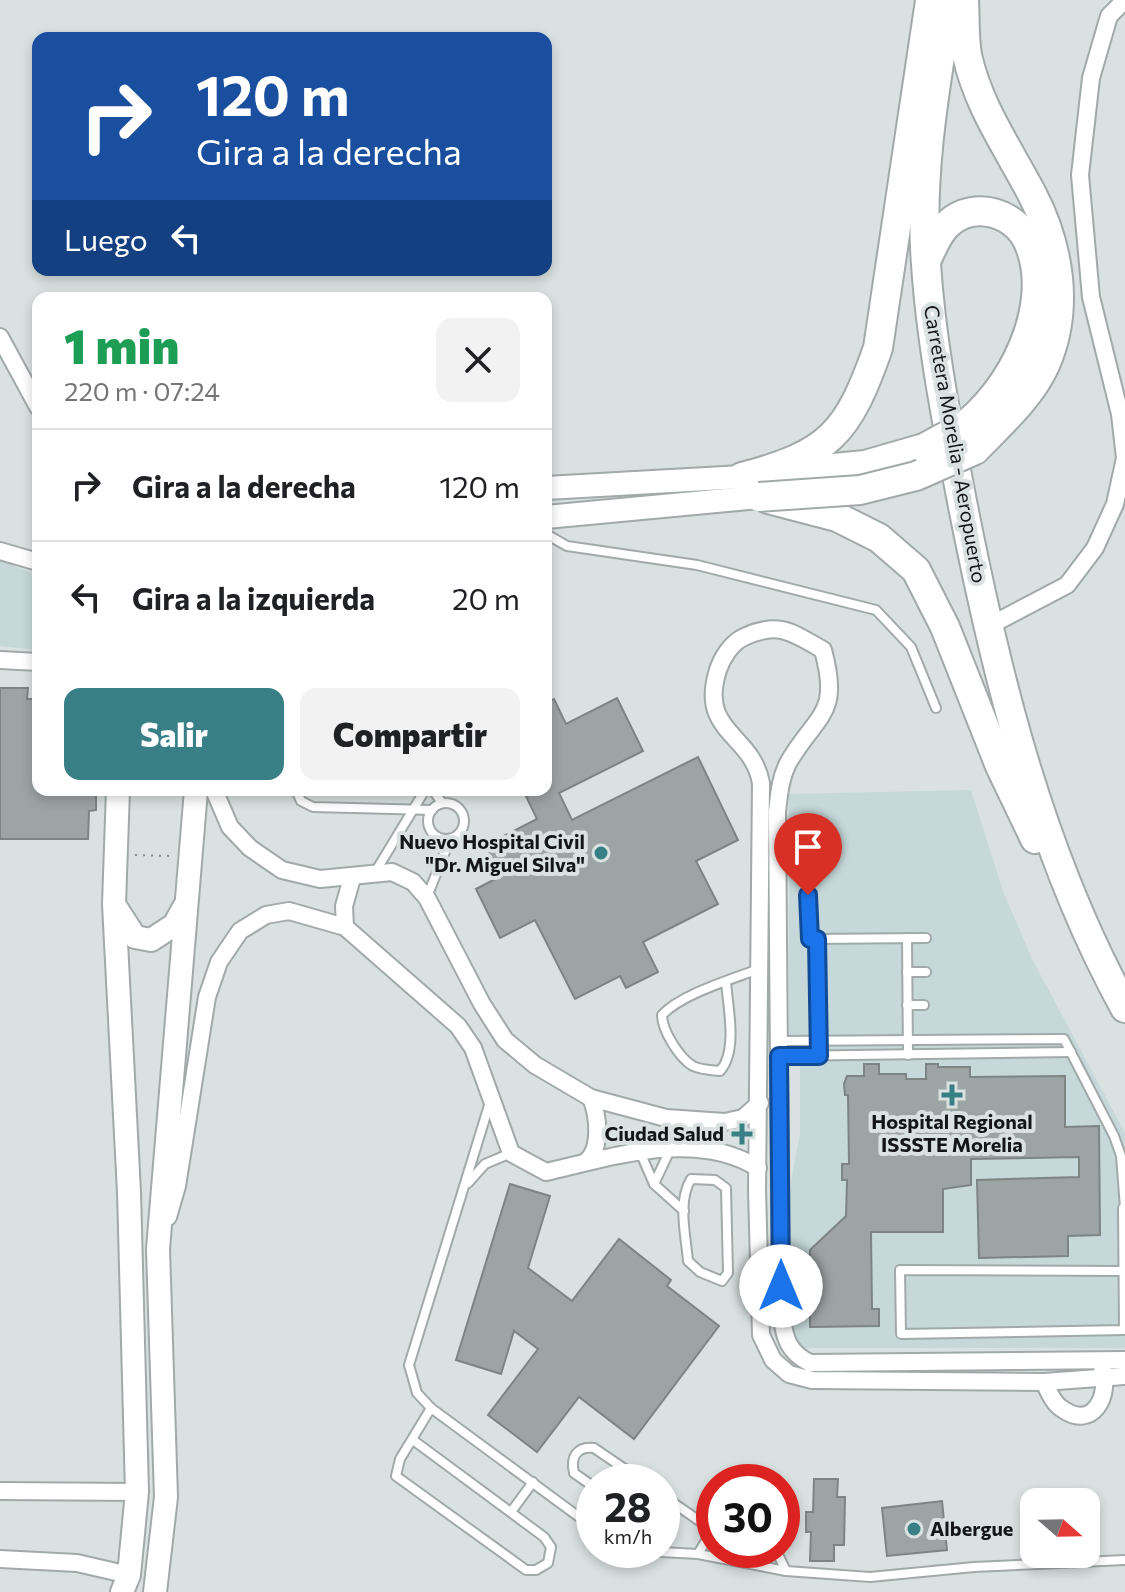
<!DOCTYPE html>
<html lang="es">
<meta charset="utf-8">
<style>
:root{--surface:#fff;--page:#f2f2f2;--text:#202124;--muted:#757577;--line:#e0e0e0;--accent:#388086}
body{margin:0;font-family:Commissioner,sans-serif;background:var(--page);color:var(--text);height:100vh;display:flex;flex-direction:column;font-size:30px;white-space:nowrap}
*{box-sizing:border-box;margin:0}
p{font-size:26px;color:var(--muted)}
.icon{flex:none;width:44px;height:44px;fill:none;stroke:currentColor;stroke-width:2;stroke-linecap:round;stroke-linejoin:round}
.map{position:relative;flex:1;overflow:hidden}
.details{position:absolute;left:32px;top:292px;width:520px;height:504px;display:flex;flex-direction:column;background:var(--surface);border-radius:16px;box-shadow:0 4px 12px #0003}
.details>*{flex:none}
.guide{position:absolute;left:32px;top:32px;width:520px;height:244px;border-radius:16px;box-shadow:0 4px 12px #0003;background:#1a4fa0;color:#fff;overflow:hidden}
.needle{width:52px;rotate:110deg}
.controls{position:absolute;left:1020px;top:1488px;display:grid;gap:16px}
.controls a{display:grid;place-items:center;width:80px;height:80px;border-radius:16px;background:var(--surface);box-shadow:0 4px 12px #0003;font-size:40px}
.speed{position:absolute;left:576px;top:1464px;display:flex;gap:16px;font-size:40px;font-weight:700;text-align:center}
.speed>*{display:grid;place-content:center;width:104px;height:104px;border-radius:50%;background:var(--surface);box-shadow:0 4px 12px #0003;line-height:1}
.speed small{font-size:20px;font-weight:400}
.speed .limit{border:12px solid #d22;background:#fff;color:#111}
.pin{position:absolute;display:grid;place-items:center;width:68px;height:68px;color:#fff;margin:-82px -34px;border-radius:50% 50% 50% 0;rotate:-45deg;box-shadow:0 0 8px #0007}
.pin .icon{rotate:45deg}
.me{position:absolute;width:88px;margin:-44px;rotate:0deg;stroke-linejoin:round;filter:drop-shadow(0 0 6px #0008)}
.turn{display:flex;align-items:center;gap:28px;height:168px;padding:0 32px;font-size:36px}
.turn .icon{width:104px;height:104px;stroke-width:2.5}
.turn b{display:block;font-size:56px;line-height:68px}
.then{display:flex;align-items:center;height:76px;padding:0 32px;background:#0003;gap:16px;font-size:30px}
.round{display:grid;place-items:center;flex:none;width:84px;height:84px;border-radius:16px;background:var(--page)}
.overview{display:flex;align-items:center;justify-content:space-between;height:136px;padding:0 32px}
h1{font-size:48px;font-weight:800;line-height:60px;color:#1e9e55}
.button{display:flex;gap:16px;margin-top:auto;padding:16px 32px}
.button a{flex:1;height:92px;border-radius:16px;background:var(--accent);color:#fff;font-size:32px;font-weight:800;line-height:92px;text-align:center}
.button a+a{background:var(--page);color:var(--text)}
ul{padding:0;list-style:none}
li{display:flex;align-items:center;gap:24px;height:112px;padding:0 32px;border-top:2px solid var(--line)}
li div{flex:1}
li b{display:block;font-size:30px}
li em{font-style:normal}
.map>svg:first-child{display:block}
.built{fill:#c6d8d9}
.building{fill:#9da4a5;stroke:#7d8484;stroke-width:2}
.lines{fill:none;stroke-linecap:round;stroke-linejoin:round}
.lane-casing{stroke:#a1a9a9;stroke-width:12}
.street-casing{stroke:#a1a9a9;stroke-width:20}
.secondary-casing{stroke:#a1a9a9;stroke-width:26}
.highway-casing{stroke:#a1a9a9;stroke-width:32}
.path{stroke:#858b8b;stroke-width:2;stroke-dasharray:2 6;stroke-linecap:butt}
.lane{stroke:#fff;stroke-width:8}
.street{stroke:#fff;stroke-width:16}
.secondary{stroke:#fff;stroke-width:22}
.highway{stroke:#fff;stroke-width:28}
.highway-bridge-casing{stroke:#a1a9a9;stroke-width:32;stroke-linecap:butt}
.highway-bridge{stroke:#fff;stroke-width:28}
.route-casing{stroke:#114b97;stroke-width:20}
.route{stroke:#1a73e8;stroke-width:14}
.poi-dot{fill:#388086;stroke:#d9e1e1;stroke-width:3}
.labels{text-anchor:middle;stroke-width:8;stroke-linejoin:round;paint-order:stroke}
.street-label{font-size:20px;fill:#131516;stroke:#d9e1e1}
.poi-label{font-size:20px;font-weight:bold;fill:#131516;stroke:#d9e1e1;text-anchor:end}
</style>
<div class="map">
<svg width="1125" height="1592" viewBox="0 0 1125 1592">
<rect width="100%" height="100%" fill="#d9e1e1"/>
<g class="built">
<polygon points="0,560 38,576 38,650 0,646"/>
<polygon points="971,790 1003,891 1032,959 1125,1133 1125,1348 804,1348 797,1344 792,1331 790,1187 800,1134 800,1056 798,1038 789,1037 789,794"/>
</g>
<g class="building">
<polygon points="0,688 28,688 27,699 38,699 38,790 96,790 96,810 89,811 88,839 0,839"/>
<polygon points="617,698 643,751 559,793 572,820 698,757 738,840 696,861 718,904 643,942 658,972 626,988 620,976 575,999 535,920 500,938 476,889 501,876 486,845 537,819 523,790 546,790 546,703 554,699 566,724"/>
<polygon points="864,1064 879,1064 879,1074 906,1074 906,1079 926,1079 926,1064 938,1064 938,1067 970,1067 970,1077 1065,1076 1065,1127 1099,1126 1100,1235 1068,1236 1068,1256 979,1258 977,1180 1079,1177 1079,1157 971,1159 971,1185 943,1189 943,1232 871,1232 872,1309 879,1309 879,1326 810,1327 810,1250 846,1216 847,1180 842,1180 842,1164 849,1164 848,1095 845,1095 844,1084 847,1076 864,1076"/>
<polygon points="510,1184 550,1196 528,1268 572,1301 619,1239 671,1280 667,1286 719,1326 634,1439 579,1397 537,1452 488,1415 538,1349 514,1331 501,1374 456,1360"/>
<polygon points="814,1479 838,1479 837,1497 845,1497 844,1545 834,1545 834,1561 810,1561 811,1532 806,1532 806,1512 813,1512"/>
<polygon points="942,1501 947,1550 887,1556 882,1508"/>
</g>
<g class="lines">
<defs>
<g id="lane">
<polyline points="546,534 567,546 697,565 876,610 911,647 936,708"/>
<polyline points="296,790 301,801 313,807 432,810"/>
<polyline points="433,790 442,803"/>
<circle cx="446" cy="821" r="18"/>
<polyline points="807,873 810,939 926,938"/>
<polyline points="374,874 425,790"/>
<polyline points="427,897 450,839"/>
<polyline points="907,938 908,1055"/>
<polyline points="817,939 819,1056"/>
<polyline points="907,972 926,972"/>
<path d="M726 982C728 1008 738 1051 720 1071 712 1070 701 1070 693 1066 679 1058 662 1030 662 1015 681 994 733 979 761 968"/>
<polyline points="907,1005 924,1005"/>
<polyline points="779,1041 1064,1039 1114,1136 1121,1156 1125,1208"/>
<polyline points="779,1056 1071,1052"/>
<polyline points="490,1102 409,1365 417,1393 431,1408 594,1528"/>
<polyline points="640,1152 654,1184 684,1211"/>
<path d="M691 1179 715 1180 726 1188 728 1273 722 1281 700 1272 688 1261C686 1236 677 1202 691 1179Z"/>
<polyline points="468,1183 485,1164 511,1153"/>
<polyline points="654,1184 670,1150"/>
<polyline points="1123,1208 1124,1330 901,1334 900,1270 1124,1271"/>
<polyline points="413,1440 544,1537 551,1547 548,1563 536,1570 526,1570 396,1476 400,1459 431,1408"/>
<path d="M594 1487 574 1473C570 1457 577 1446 594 1448L644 1482"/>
<polyline points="662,1495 711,1529"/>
<polyline points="511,1512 533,1482"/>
<polyline points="624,1550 698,1554 714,1527"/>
<polyline points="776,1550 786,1571 870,1577 974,1567 1125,1560"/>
<polyline points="698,1554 786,1571"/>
</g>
<g id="street">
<polyline points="0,337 38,407"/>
<polyline points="0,551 38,562"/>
<polyline points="989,626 1067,585 1095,548 1115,504 1125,458 1120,414 1091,297 1080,175 1091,78 1109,16 1125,0"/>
<polyline points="0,660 38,662"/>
<polyline points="214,790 230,827 250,848 282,870 320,879 392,872 413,882 427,898 482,1004 505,1040 535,1065 591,1098 666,1118 725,1122 743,1118 760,1103"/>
<polyline points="345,927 344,906 352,878"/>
<path d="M587 1161C602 1147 598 1115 591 1098"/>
<path d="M168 1217 177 1186 207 997 219 962 240 931 266 915 289 911 345 927 458 1026 473 1048 511 1153 546 1172C612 1157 696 1129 758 1168"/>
<path d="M1125 1360 810 1363C788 1352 785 1339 781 1315L777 812C779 795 780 779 788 763 817 713 841 716 823 650 792 632 778 621 744 637 731 643 722 658 718 670 698 733 752 733 761 783L757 1190 761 1335 773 1360 789 1374 812 1380 1044 1382 1125 1376"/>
<path d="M1044 1382C1048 1390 1053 1403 1061 1408 1093 1432 1111 1395 1102 1367"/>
<polyline points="0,1491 137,1492"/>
<polyline points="0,1559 77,1563 129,1575"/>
</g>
<g id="secondary">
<polyline points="546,488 742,477"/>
<polyline points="546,517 759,497"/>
<polyline points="118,790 114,904 129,1192 137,1492 129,1575 122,1592"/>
<polyline points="117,909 135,937 151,940 174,925 184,907"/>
<polyline points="155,1592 166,1497 158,1249 196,790"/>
</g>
<g id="highway">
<path d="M949 0C935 87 919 176 926 264 931 340 946 417 960 491 994 667 1038 850 1125 1008"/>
<path d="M964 0C965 18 964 38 967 55 978 106 1008 148 1032 194 1059 246 1070 309 1045 365 1030 398 1000 424 975 450"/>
<path d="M927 259C933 247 938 232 949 223 975 200 1017 213 1029 244 1055 306 1011 392 961 428"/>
<polyline points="783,473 865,465 924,448"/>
<path d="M742 477C830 454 848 433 878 348L930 1"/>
<polyline points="768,499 837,517 879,538 916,570 945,627 1000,766 1035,839"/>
</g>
</defs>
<use href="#lane" class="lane-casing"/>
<use href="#street" class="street-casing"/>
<use href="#secondary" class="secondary-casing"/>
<use href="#highway" class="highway-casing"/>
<polyline class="path" points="135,855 173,856"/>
<use href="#lane" class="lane"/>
<use href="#street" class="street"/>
<use href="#secondary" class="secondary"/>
<use href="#highway" class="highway"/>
<defs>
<g id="highway-bridge">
<polyline points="924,448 961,428"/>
<polyline points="759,497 860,490 916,476 975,450"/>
</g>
</defs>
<use href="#highway-bridge" class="highway-bridge-casing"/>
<use href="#highway-bridge" class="highway-bridge"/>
</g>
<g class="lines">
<defs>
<polyline id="route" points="781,1286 779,1056 819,1056 817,939 810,939 808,895"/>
</defs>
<use href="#route" class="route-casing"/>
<use href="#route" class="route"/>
</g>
<g class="poi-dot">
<circle cx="601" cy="853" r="8"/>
<path d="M948 1083h8v8h8v8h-8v8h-8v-8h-8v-8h8z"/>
<path d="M738 1122h8v8h8v8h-8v8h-8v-8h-8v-8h8z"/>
<circle cx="914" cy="1529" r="8"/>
</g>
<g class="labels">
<g class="street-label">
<text transform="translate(955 444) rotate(80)" y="7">Carretera Morelia - Aeropuerto</text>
</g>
<g class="poi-label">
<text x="585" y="849">Nuevo Hospital Civil<tspan x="585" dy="23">"Dr. Miguel Silva"</tspan></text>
<text x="952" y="1129" text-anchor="middle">Hospital Regional<tspan x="952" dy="23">ISSSTE Morelia</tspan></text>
<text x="724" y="1141">Ciudad Salud</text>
<text x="930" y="1536" text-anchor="start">Albergue</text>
</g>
</g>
</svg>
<div class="controls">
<a><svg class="needle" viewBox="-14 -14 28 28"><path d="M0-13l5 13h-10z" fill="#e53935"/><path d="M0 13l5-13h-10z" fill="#757577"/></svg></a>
</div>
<div class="speed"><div>28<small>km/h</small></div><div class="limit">30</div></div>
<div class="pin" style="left:808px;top:895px;background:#d93025"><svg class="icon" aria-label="arrive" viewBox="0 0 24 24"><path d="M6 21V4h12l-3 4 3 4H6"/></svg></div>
<svg class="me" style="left:781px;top:1286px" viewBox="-20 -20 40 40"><circle r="19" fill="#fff"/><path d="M0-13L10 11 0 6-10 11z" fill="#1a73e8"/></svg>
<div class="guide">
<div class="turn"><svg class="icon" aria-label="right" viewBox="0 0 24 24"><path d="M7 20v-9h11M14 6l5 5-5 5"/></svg><div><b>120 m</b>Gira a la derecha</div></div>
<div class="then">Luego<svg class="icon" aria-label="left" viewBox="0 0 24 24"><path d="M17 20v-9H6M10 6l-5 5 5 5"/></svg></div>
</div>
<section class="details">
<div class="overview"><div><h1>1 min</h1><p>220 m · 07:24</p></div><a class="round"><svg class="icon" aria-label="close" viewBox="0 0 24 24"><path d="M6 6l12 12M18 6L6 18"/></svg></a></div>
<ul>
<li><svg class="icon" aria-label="right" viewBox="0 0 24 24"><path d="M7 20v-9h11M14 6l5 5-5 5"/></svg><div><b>Gira a la derecha</b></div><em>120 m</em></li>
<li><svg class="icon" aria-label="left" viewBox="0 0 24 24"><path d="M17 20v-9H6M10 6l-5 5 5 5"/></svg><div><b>Gira a la izquierda</b></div><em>20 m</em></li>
</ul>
<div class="button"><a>Salir</a><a>Compartir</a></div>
</section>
</div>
